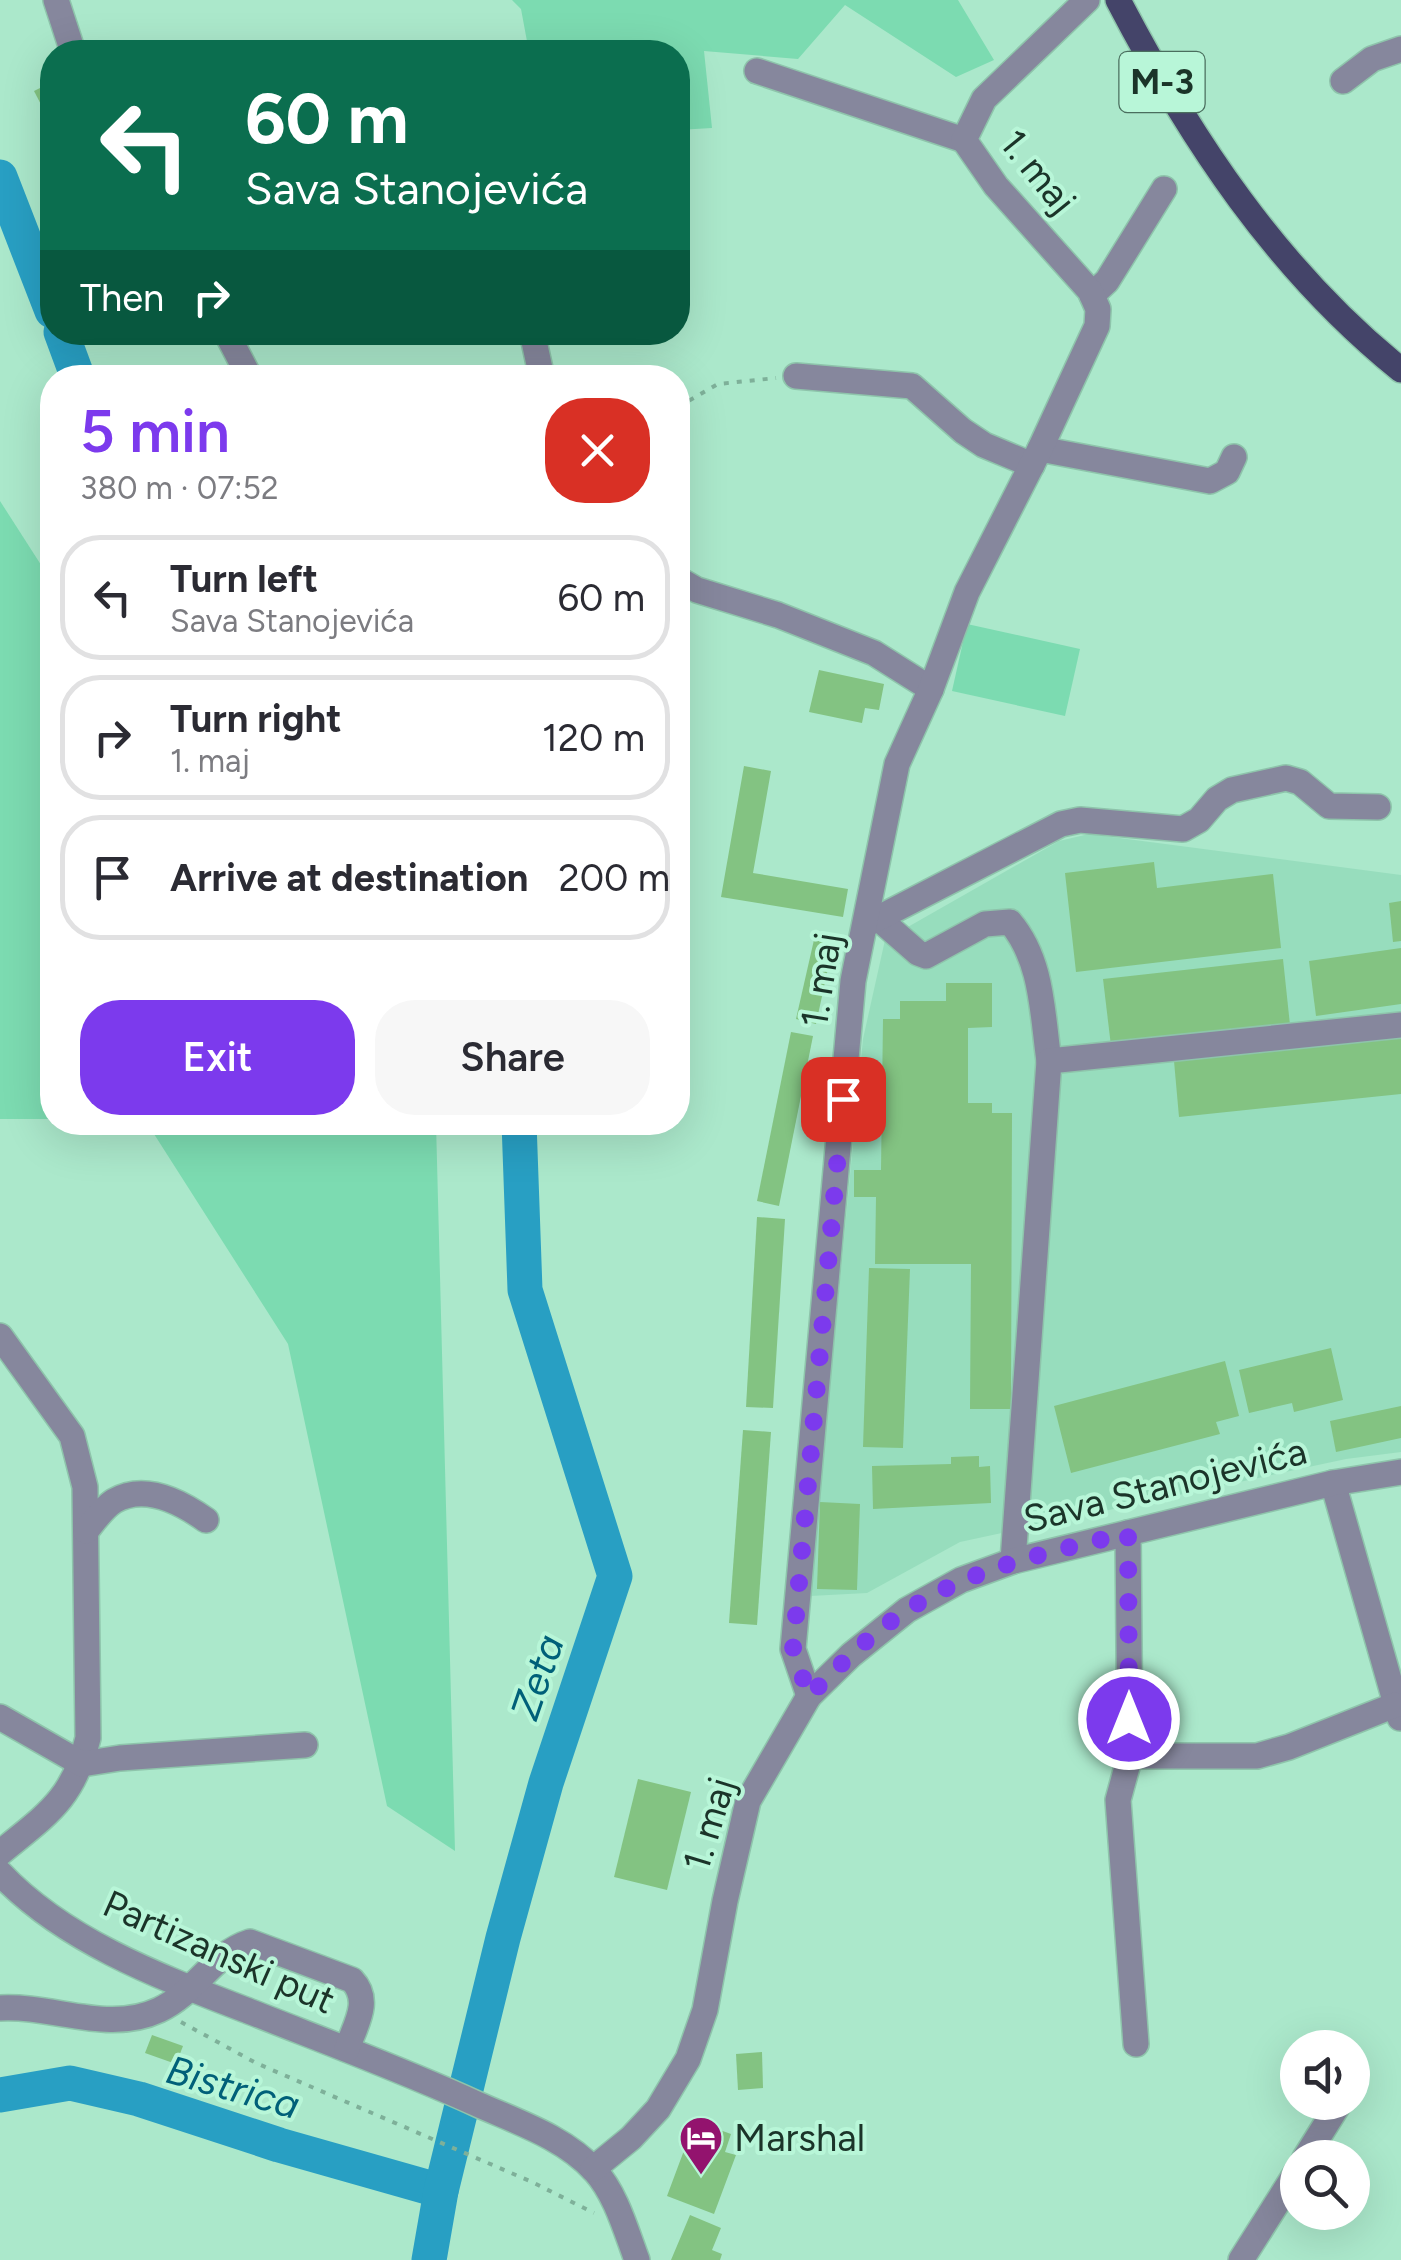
<!DOCTYPE html>
<meta charset="utf-8">
<style>
:root{--surface:#fff;--page:#f7f7f7;--text:#2b2b33;--muted:#7c7c81;--line:#e1e1e2;--accent:#7c3aed}
body{margin:0;font-family:Figtree,sans-serif;background:var(--page);color:var(--text);height:100vh;display:flex;flex-direction:column;font-size:38px;white-space:nowrap}
*{box-sizing:border-box;margin:0}
p{font-size:32px;color:var(--muted)}
.icon{flex:none;width:55px;height:55px;fill:none;stroke:currentColor;stroke-width:2;stroke-linecap:round;stroke-linejoin:round}
.map{position:relative;flex:1;overflow:hidden}
.panel{position:absolute;left:40px;top:365px;width:650px;height:770px;display:flex;flex-direction:column;background:var(--surface);border-radius:40px;box-shadow:0 10px 40px #0002}
.panel>*{flex:none}
.top-card{position:absolute;left:40px;top:40px;width:650px;height:305px;border-radius:40px;box-shadow:0 10px 40px #0002;background:#0b6e4f;color:#fff;overflow:hidden}
.tools{position:absolute;left:1280px;top:2030px;display:grid;gap:20px}
.tools a{display:grid;place-items:center;width:90px;height:90px;border-radius:50%;background:var(--surface);box-shadow:0 10px 40px #0002;font-size:50px}
.pin{position:absolute;display:grid;place-items:center;width:85px;height:85px;color:#fff;margin:-42px;border-radius:20px;box-shadow:0 5px 15px #0006}
.me{position:absolute;width:110px;margin:-55px;rotate:0deg;stroke-linejoin:round;filter:drop-shadow(0 0 8px #0008)}
.turn{display:flex;align-items:center;gap:35px;height:210px;padding:0 40px;font-size:45px}
.turn .icon{width:130px;height:130px;stroke-width:2.5}
.turn b{display:block;font-size:70px;line-height:85px}
.then{display:flex;align-items:center;height:95px;padding:0 40px;background:#0003;gap:20px;font-size:38px}
.round{display:grid;place-items:center;flex:none;width:105px;height:105px;border-radius:40px;background:var(--page)}
.summary{display:flex;align-items:center;justify-content:space-between;height:170px;padding:0 40px}
h1{font-size:60px;font-weight:600;line-height:75px;color:var(--accent)}
.action{display:flex;gap:20px;margin-top:auto;padding:20px 40px}
.action a{flex:1;height:115px;border-radius:40px;background:var(--accent);color:#fff;font-size:40px;font-weight:600;line-height:115px;text-align:center}
.action a+a{background:var(--page);color:var(--text)}
ul{padding:0;list-style:none}
li{display:flex;align-items:center;gap:30px;height:125px;margin:0 20px 15px;padding:0 20px;border:5px solid var(--line);border-radius:40px}
li div{flex:1}
li b{display:block;font-size:38px}
li em{font-style:normal}
.map>svg:first-child{display:block}
.built{fill:#97ddbd}
.green{fill:#7cdbb1}
.lines{fill:none;stroke-linecap:round;stroke-linejoin:round}
.river{stroke:#289fc3;stroke-width:35}
.building{fill:#83c382}
.minor-casing{stroke:#8ec4ab;stroke-width:28}
.major-casing{stroke:#8ec4ab;stroke-width:28}
.path{stroke:#7eb099;stroke-width:4;stroke-dasharray:5 8;stroke-linecap:butt}
.minor{stroke:#86879d;stroke-width:25}
.major{stroke:#444469;stroke-width:25}
.route{stroke:#7c3aed;stroke-width:18;stroke-dasharray:0 32.4}
.labels{text-anchor:middle;stroke-width:8;stroke-linejoin:round;paint-order:stroke}
.shield{fill:#b8f6d8;stroke:#4a6e5e;stroke-width:2.5}
.shield-label{font-size:35px;font-weight:bold;fill:#1b3429}
.street-label{font-size:38px;fill:#1b3429;stroke:#b8f6d8}
.poi-label{font-size:38px;fill:#1b3429;stroke:#b8f6d8;text-anchor:start}
.water-label{font-size:40px;font-style:italic;fill:#006079;stroke:#b8f6d8}
</style>
<div class="map">
<svg width="1401" height="2260" viewBox="0 0 1401 2260">
<rect width="100%" height="100%" fill="#abe8cb"/>
<polygon class="built" points="1089,834 1401,875 1401,1452 1346,1459 960,1542 867,1593 810,1596 863,1039 885,940 1059,841"/>
<g class="green">
<polygon points="512,0 958,0 994,60 956,77 845,5 798,59 704,51 712,128 678,130 678,52 529,52 521,9"/>
<polygon points="0,501 52,582 52,1119 0,1119"/>
<polygon points="967,624 1080,649 1065,716 952,691"/>
<polygon points="147,1123 436,1123 455,1851 387,1806 288,1344"/>
</g>
<g class="lines">
<g class="river">
<polyline points="0,177 52,311"/>
<polyline points="61,332 78,378"/>
<polyline points="0,2095 70,2083 139,2099 279,2145 441,2191"/>
<polyline points="429,2260 441,2191 503,1938 546,1783 615,1576 525,1290 519,1122"/>
</g>
</g>
<g class="building">
<polygon points="50,83 52,116 48,118 34,91"/>
<polygon points="819,670 884,684 879,710 865,708 862,723 809,712"/>
<polygon points="744,766 771,771 753,873 848,889 843,917 721,897"/>
<polygon points="1154,862 1157,888 1273,874 1281,948 1076,972 1065,873"/>
<polygon points="1401,901 1401,941 1393,942 1389,903"/>
<polygon points="816,931 835,936 816,1024 796,1019"/>
<polygon points="1401,948 1401,1004 1316,1016 1309,961"/>
<polygon points="1283,959 1290,1025 1111,1046 1103,979"/>
<polygon points="946,983 992,983 992,1027 968,1028 968,1103 992,1103 992,1113 1012,1113 1011,1409 970,1409 971,1264 875,1264 876,1197 854,1197 854,1170 881,1170 883,1019 900,1019 900,1001 946,1001"/>
<polygon points="791,1032 813,1036 779,1206 757,1201"/>
<polygon points="1401,1038 1401,1094 1179,1117 1174,1061"/>
<polygon points="757,1217 785,1219 773,1408 746,1407"/>
<polygon points="869,1268 910,1269 903,1448 863,1447"/>
<polygon points="1331,1348 1343,1400 1294,1412 1292,1403 1249,1413 1239,1370"/>
<polygon points="1225,1361 1239,1416 1216,1422 1220,1434 1071,1473 1054,1406"/>
<polygon points="1401,1406 1401,1438 1336,1452 1330,1421"/>
<polygon points="743,1430 771,1432 757,1625 729,1623"/>
<polygon points="979,1456 979,1467 990,1466 991,1503 873,1509 872,1466 951,1464 951,1457"/>
<polygon points="820,1502 860,1504 857,1590 817,1589"/>
<polygon points="638,1779 691,1792 667,1890 614,1877"/>
<polygon points="152,2035 183,2046 176,2064 145,2053"/>
<polygon points="762,2052 763,2088 738,2090 736,2054"/>
<polygon points="695,2121 731,2134 725,2152 736,2155 714,2214 667,2196"/>
<polygon points="690,2215 721,2228 712,2250 722,2254 720,2260 671,2260"/>
</g>
<g class="lines">
<defs>
<g id="minor">
<polyline points="56,0 73,52"/>
<polyline points="757,71 964,140"/>
<polyline points="1343,81 1372,59 1401,49"/>
<polyline points="1092,295 1107,281 1164,189"/>
<polyline points="226,332 250,378"/>
<polyline points="532,332 542,378"/>
<polyline points="796,376 912,386 963,431 984,445 1032,465"/>
<polyline points="1040,449 1210,481 1227,472 1234,457"/>
<polyline points="678,579 697,590 778,615 874,653 931,689"/>
<path d="M878 918 918 953 926 956 985 924 1010 922C1043 961 1042 1013 1049 1061"/>
<polyline points="867,924 1061,824 1080,820 1183,829 1199,820 1217,799 1232,790 1286,778 1300,782 1329,806 1378,807"/>
<path d="M0 1336 72 1436 85 1487 88 1738C73 1800 46 1815 0 1853"/>
<polyline points="1333,1483 1400,1718"/>
<path d="M86 1531C94 1521 103 1508 114 1501 145 1483 181 1502 206 1520"/>
<polyline points="1128,1533 1130,1756 1118,1800 1136,2044"/>
<polyline points="1013,1561 1049,1061 1401,1025"/>
<polyline points="809,1696 793,1649 853,981 897,764 931,689 967,592 1040,449 1097,326 1098,309 1090,291 996,186 964,140 984,99 1087,0"/>
<polyline points="0,1717 82,1764 120,1758 305,1745"/>
<polyline points="1130,1756 1257,1756 1289,1747 1395,1705"/>
<path d="M0 1873C65 1942 163 1978 251 2012 327 2042 403 2070 477 2104 517 2122 564 2137 595 2171 616 2194 626 2231 637 2260"/>
<path d="M0 2008C54 2005 108 2034 159 2010 197 1992 212 1954 250 1942L352 1980C372 2001 355 2025 347 2049"/>
<polyline points="1352,2082 1353,2082"/>
<polyline points="1305,2158 1340,2102"/>
<polyline points="593,2169 631,2138 658,2109 688,2059 705,2010 725,1901 748,1801 809,1696 851,1655 907,1610 961,1580 1013,1561 1333,1483 1401,1472"/>
<polyline points="1241,2260 1298,2170"/>
</g>
<path id="major" d="M1118 0C1191 140 1277 270 1401 370"/>
</defs>
<use href="#minor" class="minor-casing"/>
<use href="#major" class="major-casing"/>
<g class="path">
<polyline points="678,407 718,384 776,378"/>
<polyline points="181,2022 256,2063 532,2182 594,2213"/>
</g>
<use href="#minor" class="minor"/>
<use href="#major" class="major"/>
</g>
<g class="lines">
<path class="route" d="M843 1099 793 1649 809 1696C840 1665 872 1632 909 1609 976 1566 1052 1552 1128 1533L1129 1719"/>
</g>
<defs>
<symbol id="hotel-pin" viewBox="-11 -11 22 30"><path d="M0 17L-7.5 6A9.5 9.5 0 1 1 7.5 6Z" fill="#93136e" stroke="#b8f6d8"/><path d="M-6-4.5h1.5V1H6V5H4.5V3h-9V5H-6ZM-4 0a1.8 1.8 0 1 1 3.6 0ZM.5 0V-2.5h3Q6-2.5 6 0Z" fill="#fff"/></symbol>
</defs>
<g fill-rule="evenodd">
<use href="#hotel-pin" x="676" y="2113" width="50" height="68"/>
</g>
<g class="labels">
<rect class="shield" x="1119.5" y="52" width="85" height="60" rx="8"/>
<g class="shield-label">
<text x="1162" y="94">M-3</text>
</g>
<g class="street-label">
<text transform="translate(1038 172) rotate(51)" y="13">1. maj</text>
<text transform="translate(821 980) rotate(-81)" y="13">1. maj</text>
<text transform="translate(1165 1485) rotate(-14)" y="13">Sava Stanojevića</text>
<text transform="translate(709 1824) rotate(-73)" y="13">1. maj</text>
<text transform="translate(219 1952) rotate(24)" y="13">Partizanski put</text>
</g>
<g class="poi-label">
<text x="734" y="2151">Marshal</text>
</g>
<g class="water-label">
<text transform="translate(537 1677) rotate(-71)" y="14">Zeta</text>
<text transform="translate(233 2087) rotate(16)" y="14">Bistrica</text>
</g>
</g>
</svg>
<div class="tools">
<a><svg class="icon" aria-label="sound" viewBox="0 0 24 24"><path d="M4 9h4l5-4v14l-5-4H4zM17 9q2 3 0 6"/></svg></a>
<a><svg class="icon" aria-label="search" viewBox="0 0 24 24"><circle cx="10" cy="10" r="6"/><path d="M15 15l6 6"/></svg></a>
</div>
<div class="pin" style="left:843px;top:1099px;background:#d93025"><svg class="icon" aria-label="arrive" viewBox="0 0 24 24"><path d="M6 21V4h12l-3 4 3 4H6"/></svg></div>
<svg class="me" style="left:1129px;top:1719px" viewBox="-20 -20 40 40"><circle r="17" fill="#7c3aed" stroke="#fff" stroke-width="3"/><path d="M0-11L8 9 0 5-8 9z" fill="#fff"/></svg>
<div class="top-card">
<div class="turn"><svg class="icon" aria-label="left" viewBox="0 0 24 24"><path d="M17 20v-9H6M10 6l-5 5 5 5"/></svg><div><b>60 m</b>Sava Stanojevića</div></div>
<div class="then">Then<svg class="icon" aria-label="right" viewBox="0 0 24 24"><path d="M7 20v-9h11M14 6l5 5-5 5"/></svg></div>
</div>
<section class="panel">
<div class="summary"><div><h1>5 min</h1><p>380 m · 07:52</p></div><a class="round" style="background:#d93025;color:#fff"><svg class="icon" aria-label="close" viewBox="0 0 24 24"><path d="M6 6l12 12M18 6L6 18"/></svg></a></div>
<ul>
<li><svg class="icon" aria-label="left" viewBox="0 0 24 24"><path d="M17 20v-9H6M10 6l-5 5 5 5"/></svg><div><b>Turn left</b><p>Sava Stanojevića</p></div><em>60 m</em></li>
<li><svg class="icon" aria-label="right" viewBox="0 0 24 24"><path d="M7 20v-9h11M14 6l5 5-5 5"/></svg><div><b>Turn right</b><p>1. maj</p></div><em>120 m</em></li>
<li><svg class="icon" aria-label="arrive" viewBox="0 0 24 24"><path d="M6 21V4h12l-3 4 3 4H6"/></svg><div><b>Arrive at destination</b></div><em>200 m</em></li>
</ul>
<div class="action"><a>Exit</a><a>Share</a></div>
</section>
</div>
